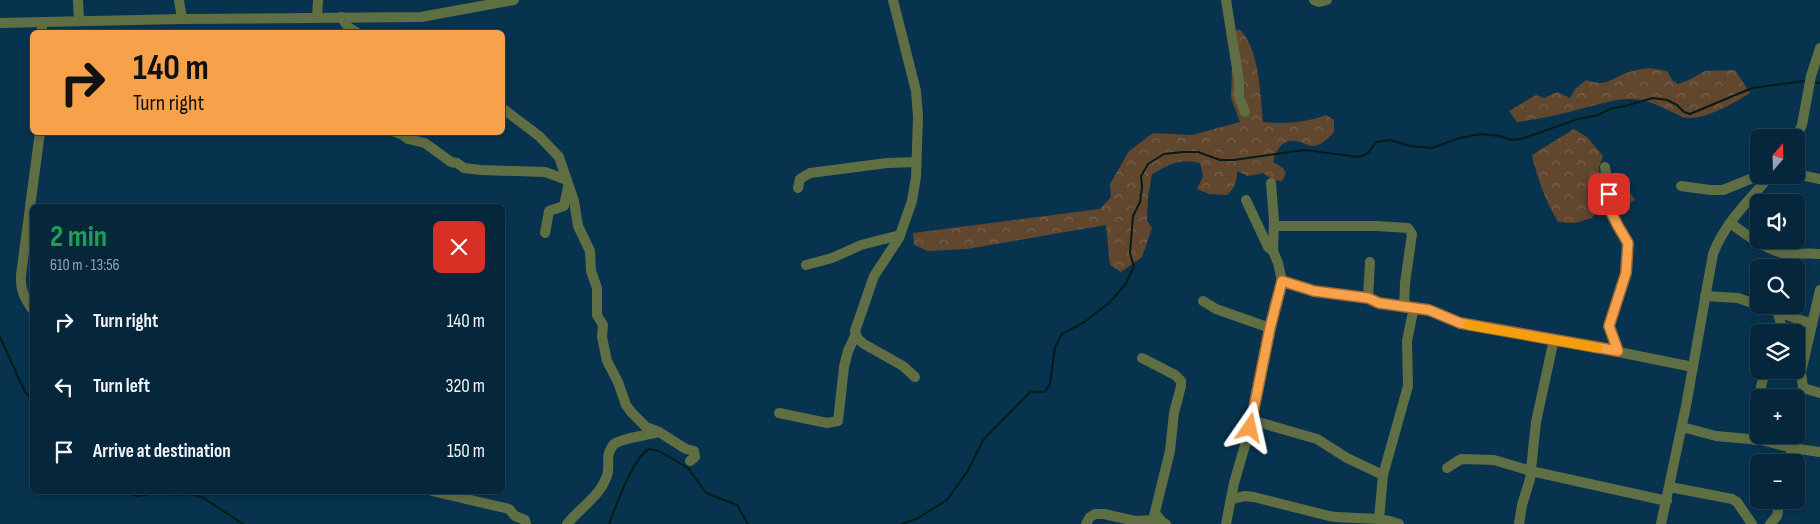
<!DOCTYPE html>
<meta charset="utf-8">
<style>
:root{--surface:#05263b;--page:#133246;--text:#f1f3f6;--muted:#97a5af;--line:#264355}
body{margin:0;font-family:"Sofia Sans Condensed",sans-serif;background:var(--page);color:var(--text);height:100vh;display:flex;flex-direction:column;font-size:19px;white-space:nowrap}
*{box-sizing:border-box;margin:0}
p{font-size:16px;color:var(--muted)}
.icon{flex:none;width:28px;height:28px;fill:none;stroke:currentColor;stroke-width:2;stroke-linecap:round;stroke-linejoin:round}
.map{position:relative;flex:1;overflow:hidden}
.sheet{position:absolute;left:30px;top:204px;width:475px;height:290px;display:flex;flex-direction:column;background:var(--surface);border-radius:8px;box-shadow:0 2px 8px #0003,0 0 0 1px var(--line)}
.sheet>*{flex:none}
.guide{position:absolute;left:30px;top:30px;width:475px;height:105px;border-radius:8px;box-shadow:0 2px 8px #0003,0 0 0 1px var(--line);background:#f7a14a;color:#111;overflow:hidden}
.needle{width:32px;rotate:20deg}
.controls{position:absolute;left:1750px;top:129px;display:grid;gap:10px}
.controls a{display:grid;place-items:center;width:55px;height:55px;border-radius:8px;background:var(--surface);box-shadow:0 2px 8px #0003,0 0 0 1px var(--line);font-size:25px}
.pin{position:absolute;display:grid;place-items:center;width:42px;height:42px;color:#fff;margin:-21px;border-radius:10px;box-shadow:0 2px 8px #0006}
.me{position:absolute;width:55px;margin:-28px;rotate:11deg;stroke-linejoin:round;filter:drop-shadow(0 0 4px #0008)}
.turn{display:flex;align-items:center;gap:18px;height:105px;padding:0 20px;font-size:22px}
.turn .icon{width:65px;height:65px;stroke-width:2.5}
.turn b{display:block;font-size:35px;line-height:42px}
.round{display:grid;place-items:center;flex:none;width:52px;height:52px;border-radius:8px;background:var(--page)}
.headline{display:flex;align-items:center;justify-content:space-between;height:85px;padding:0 20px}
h1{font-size:30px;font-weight:700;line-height:38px;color:#1e9e55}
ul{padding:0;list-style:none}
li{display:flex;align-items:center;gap:15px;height:65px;padding:0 20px}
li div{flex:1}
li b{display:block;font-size:19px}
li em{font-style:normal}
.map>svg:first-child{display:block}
.forest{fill:url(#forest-crowns)}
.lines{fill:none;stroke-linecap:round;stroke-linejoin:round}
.stream{stroke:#041c19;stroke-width:2}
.minor{stroke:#606e44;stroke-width:10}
.route-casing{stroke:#a16930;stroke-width:12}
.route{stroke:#f7a14a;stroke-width:9}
.slow{stroke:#f59e0b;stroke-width:9}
</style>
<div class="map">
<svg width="1820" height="524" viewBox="0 0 1820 524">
<defs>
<pattern id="forest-crowns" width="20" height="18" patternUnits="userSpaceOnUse" patternTransform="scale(1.25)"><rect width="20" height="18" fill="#62472f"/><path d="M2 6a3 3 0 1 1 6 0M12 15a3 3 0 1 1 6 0" fill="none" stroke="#78624e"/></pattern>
</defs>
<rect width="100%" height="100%" fill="#07334f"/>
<g class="forest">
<path d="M1239 29C1260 49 1260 94 1263 122 1285 124 1305 123 1326 115L1334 120V132C1329 138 1321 146 1312 146 1306 145 1302 142 1296 141 1282 139 1276 150 1273 162L1283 168 1286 173 1282 181 1273 180 1263 173 1248 176 1237 171C1237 181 1235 188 1227 195L1209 194 1197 189 1203 176 1200 163C1178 158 1171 164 1152 174L1148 197 1147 221 1152 228 1142 257 1121 272 1110 265 1106 225 967 249 928 251 914 245 913 233 1100 209 1111 197 1110 184 1129 151 1153 133 1192 135 1240 122 1231 98 1233 33Z"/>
<path d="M1649 68 1667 71 1672 80 1678 84 1689 80 1705 71 1735 70 1750 93C1736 102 1700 123 1683 117 1667 110 1651 100 1633 99 1617 98 1596 105 1580 109 1559 115 1538 119 1517 122L1509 111 1536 95 1544 98 1557 92 1570 98 1575 89 1586 80C1608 88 1610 78 1629 72 1635 70 1642 69 1649 68Z"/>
<path d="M1574 129 1587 137 1603 156 1599 167 1601 191 1617 183 1628 190 1635 200 1622 208 1600 204 1592 218 1575 223 1558 222C1545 200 1538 180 1532 155Z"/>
</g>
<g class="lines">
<g class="stream">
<polyline points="1812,82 1820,83"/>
<polyline points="0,337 25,392 32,399"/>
<polyline points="118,491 138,496 156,493 180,495 189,494 202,497 243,524"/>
<path d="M609 524C616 506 633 457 649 449L659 451 688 468 706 493 737 505 748 524"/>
<polyline points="902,524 918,518 947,500 967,472 984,439 1030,392 1045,392 1050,384 1055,347 1062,334 1083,323 1109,303 1125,285 1134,267 1130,253 1133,216 1140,202 1142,187 1141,176 1148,164 1164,154 1183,152 1198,152 1220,160 1234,160 1304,150 1359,157 1368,153 1376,142 1390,140 1410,146 1432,148 1459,138 1481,134 1500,136 1511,140 1521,139 1578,119 1598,115 1612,108 1625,106 1653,98 1667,100 1677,105 1684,112 1690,114 1752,88 1805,81"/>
</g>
<g class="minor">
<polyline points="78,0 79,21"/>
<polyline points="179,0 182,19"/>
<polyline points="893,0 916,91 918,117 916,177 912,201 899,238 874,276 855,331 858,339 864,344 903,366 915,377"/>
<polyline points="1226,0 1239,81 1239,97 1245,112"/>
<polyline points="1314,0 1319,2 1327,0"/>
<polyline points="317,17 318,0"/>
<polyline points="341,17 348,27 356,32"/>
<polyline points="42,22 42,32"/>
<polyline points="0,23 182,19 421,17 514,0"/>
<polyline points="502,108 539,136 559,157 574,201 578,226 590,251 591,271 597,288 597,315 603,325 602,337 607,361 618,382 626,405 632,413 646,427 659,432 686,449 694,451 695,457 690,461"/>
<polyline points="395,132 403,135 408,139 425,143 451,162 457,163 464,168 481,170 545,172 567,180"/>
<polyline points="1796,138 1802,125 1811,76 1820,48"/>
<polyline points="1605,167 1613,214 1618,226 1628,243 1626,273 1609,326 1618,351"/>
<polyline points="1796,174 1820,179"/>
<polyline points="1271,183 1274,221 1273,251 1278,263 1282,281"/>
<polyline points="1681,186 1710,190 1723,190 1760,175"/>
<polyline points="798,188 800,179 810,173 887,163 916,162"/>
<polyline points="1246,200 1268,247 1273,251"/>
<path d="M1730 223C1747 235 1768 252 1789 254 1799 254 1810 253 1820 254"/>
<polyline points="1274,226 1377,226 1408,228 1412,234 1405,283 1404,307"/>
<polyline points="545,233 549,211 564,206 568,187"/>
<polyline points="806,265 832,258 861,245 900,235"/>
<polyline points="1820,290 1801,372 1803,388 1820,393"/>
<polyline points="1705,296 1738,298 1812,324"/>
<polyline points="1368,298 1370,262"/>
<polyline points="1203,301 1216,309 1270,328"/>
<path d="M32 309C24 297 20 289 21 275L40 132"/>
<polyline points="1778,313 1783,332"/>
<polyline points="1142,358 1175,375 1181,381 1181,386 1174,413 1170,451 1154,516 1155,524"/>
<polyline points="779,413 827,423 838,421 844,367 848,351 856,334"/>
<polyline points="1251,420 1317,439 1347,458 1383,475"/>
<polyline points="1682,427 1716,436 1761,440 1792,448 1820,452"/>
<polyline points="1755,440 1754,417 1765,370"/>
<polyline points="1789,462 1792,448"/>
<polyline points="1447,468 1461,459 1494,460 1531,471 1667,501"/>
<polyline points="1670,487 1732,499 1737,502 1752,524"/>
<polyline points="432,491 509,509 515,516 525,520 526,524"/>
<path d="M1231 499 1245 496 1254 497 1329 516C1353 520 1376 515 1399 524"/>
<polyline points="1155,513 1163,523 1166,524"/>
<polyline points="1379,519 1383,475 1408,386 1407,341 1414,307"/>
<path d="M567 524C579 509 599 497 606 478 612 466 603 457 614 444 625 437 645 436 659 432"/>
<polyline points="1086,524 1090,517 1095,514 1104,514 1135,521 1154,520"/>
<polyline points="1226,524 1234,483 1250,428 1275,304 1280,292 1282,281 1313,291 1368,298 1379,303 1429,310 1460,323 1554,339 1693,367"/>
<polyline points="1519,524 1522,505 1530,479 1536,422 1554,339"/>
<path d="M1661 524 1686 406 1713 254C1724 224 1750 199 1771 175"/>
<polyline points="1770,524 1777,516 1780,500"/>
</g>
</g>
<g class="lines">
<defs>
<polyline id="route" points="1250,428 1270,328 1282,281 1314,291 1368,298 1379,303 1429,310 1460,323 1618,351 1609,326 1626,273 1628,243 1618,226 1612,214 1609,194"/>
</defs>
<use href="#route" class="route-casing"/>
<use href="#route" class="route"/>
<polyline class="slow" points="1468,325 1598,348"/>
</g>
</svg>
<div class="controls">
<a><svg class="needle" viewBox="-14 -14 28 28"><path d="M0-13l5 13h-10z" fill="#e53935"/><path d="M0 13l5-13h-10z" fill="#97a5af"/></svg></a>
<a><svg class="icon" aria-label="sound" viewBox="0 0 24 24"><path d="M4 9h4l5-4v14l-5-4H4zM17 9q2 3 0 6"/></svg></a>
<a><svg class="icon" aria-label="search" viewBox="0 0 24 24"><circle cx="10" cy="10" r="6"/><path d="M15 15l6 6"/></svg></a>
<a><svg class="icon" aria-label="layers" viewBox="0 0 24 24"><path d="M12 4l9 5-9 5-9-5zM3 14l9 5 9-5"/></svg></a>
<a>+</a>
<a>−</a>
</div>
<div class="pin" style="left:1609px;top:194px;background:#d93025"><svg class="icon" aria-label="arrive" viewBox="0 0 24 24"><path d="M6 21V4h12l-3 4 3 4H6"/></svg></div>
<svg class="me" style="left:1250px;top:428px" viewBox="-20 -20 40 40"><path d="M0-17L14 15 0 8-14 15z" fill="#f7a14a" stroke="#fff" stroke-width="4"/></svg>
<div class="guide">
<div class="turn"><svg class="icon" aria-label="right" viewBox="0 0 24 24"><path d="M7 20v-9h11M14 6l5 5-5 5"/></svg><div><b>140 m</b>Turn right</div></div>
</div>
<section class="sheet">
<div class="headline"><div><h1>2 min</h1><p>610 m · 13:56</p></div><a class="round" style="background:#d93025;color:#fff"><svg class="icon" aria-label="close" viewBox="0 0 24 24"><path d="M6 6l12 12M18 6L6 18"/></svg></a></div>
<ul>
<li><svg class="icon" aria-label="right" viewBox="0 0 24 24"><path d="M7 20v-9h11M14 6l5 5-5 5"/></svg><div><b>Turn right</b></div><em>140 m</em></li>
<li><svg class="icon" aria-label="left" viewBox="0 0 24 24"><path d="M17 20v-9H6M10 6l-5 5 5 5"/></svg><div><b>Turn left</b></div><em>320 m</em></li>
<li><svg class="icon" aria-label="arrive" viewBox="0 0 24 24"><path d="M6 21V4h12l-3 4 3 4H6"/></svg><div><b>Arrive at destination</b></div><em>150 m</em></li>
</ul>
</section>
</div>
